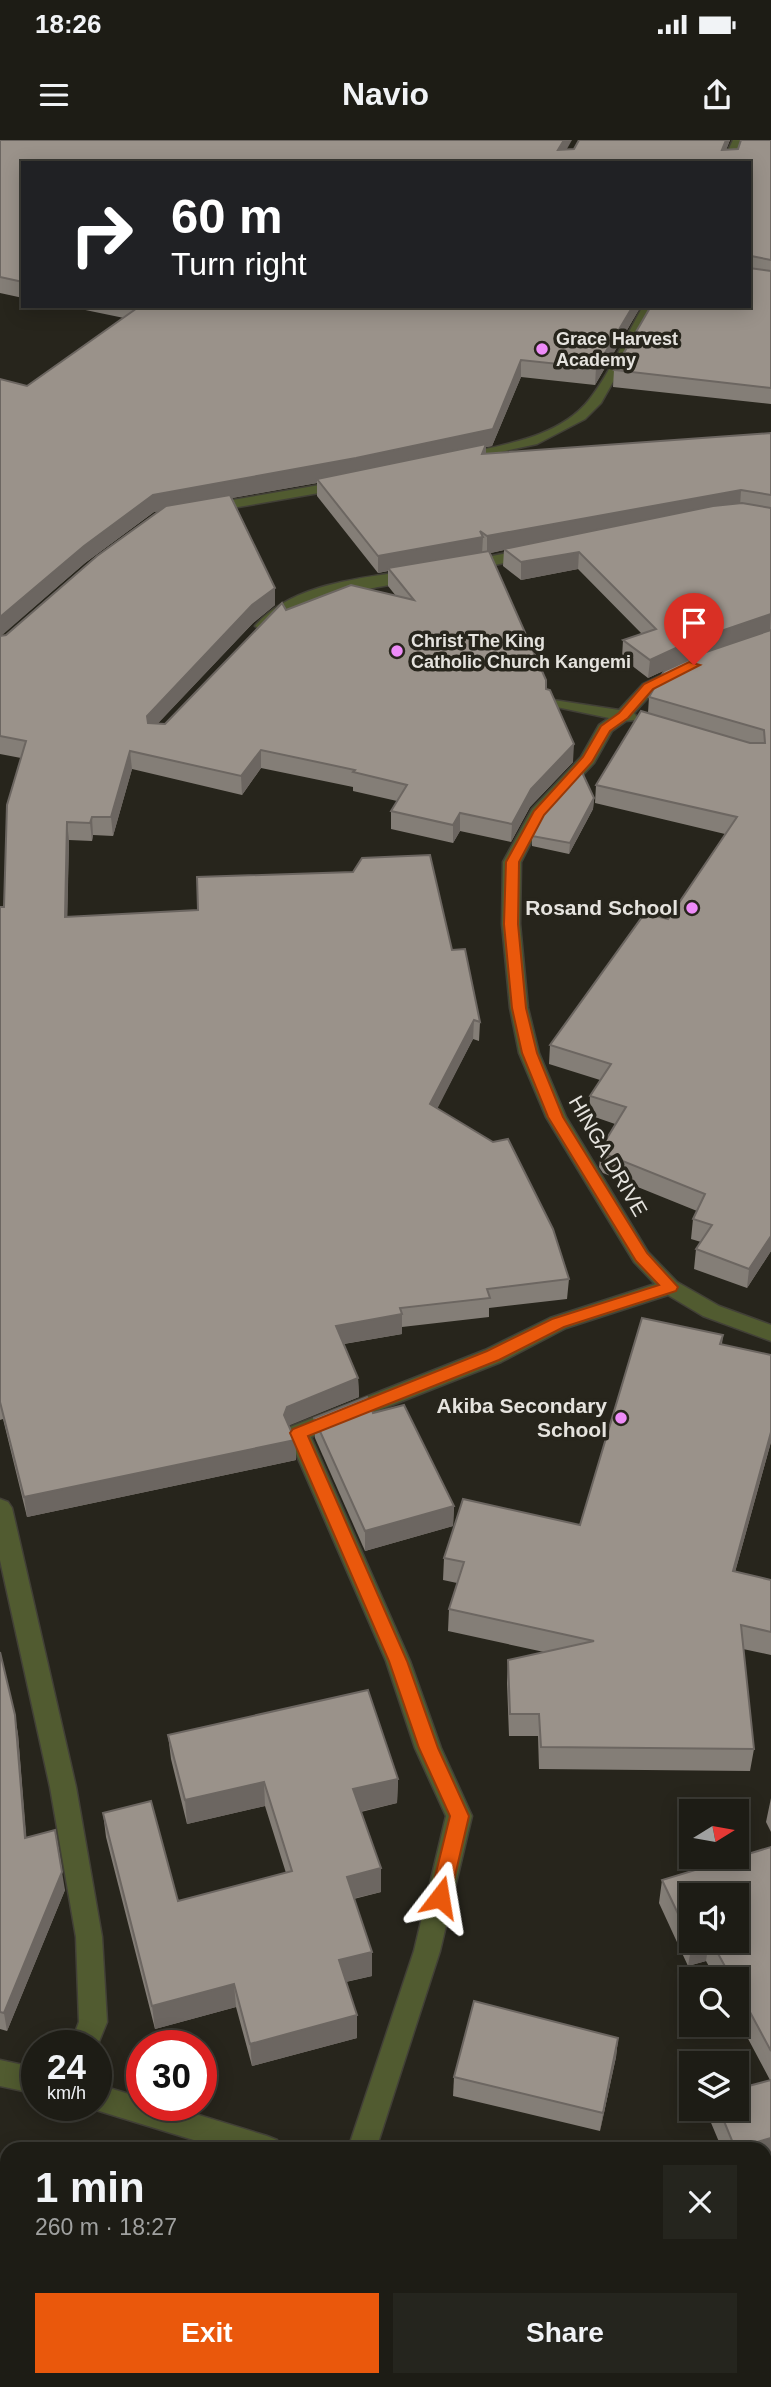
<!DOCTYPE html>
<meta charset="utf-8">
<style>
:root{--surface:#1d1c15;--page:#25251e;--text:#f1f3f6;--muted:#a0a1a0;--line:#3b3a34;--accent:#ea580c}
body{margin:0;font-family:Arial,sans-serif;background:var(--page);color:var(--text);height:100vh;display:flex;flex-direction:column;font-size:26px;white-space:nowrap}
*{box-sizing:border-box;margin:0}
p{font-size:23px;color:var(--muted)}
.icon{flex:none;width:38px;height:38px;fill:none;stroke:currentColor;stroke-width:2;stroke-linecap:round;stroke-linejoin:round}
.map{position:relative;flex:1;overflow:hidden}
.sheet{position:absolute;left:0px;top:2002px;width:772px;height:245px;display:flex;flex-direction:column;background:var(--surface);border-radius:21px 21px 0 0;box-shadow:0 4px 18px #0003,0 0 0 2px var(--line)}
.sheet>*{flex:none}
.top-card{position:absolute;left:21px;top:21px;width:730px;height:147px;border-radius:0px;box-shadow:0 4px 18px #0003,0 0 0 2px var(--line);background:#202124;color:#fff;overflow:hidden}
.needle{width:46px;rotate:79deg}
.tools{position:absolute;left:679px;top:1659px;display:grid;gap:14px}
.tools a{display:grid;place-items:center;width:70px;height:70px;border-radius:0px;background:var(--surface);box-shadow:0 4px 18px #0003,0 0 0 2px var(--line);font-size:35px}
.speed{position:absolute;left:21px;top:1890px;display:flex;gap:14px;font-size:35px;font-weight:700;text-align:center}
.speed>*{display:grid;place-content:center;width:91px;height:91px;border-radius:50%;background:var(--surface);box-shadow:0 4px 18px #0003,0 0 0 2px var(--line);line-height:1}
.speed small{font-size:18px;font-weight:400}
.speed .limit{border:10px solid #d22;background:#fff;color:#111}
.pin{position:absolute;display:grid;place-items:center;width:60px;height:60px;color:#fff;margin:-72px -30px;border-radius:50% 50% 50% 0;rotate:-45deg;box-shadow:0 0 7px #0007}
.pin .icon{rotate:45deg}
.me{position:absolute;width:77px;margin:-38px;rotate:14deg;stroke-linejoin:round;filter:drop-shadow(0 0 5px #0008)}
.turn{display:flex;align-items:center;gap:24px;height:147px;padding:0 35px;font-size:32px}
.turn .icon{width:91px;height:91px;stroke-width:2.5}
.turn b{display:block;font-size:49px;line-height:60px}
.round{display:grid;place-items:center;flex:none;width:74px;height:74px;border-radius:0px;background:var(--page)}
.headline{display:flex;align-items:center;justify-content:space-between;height:119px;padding:0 35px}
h1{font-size:42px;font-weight:700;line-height:52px}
.cta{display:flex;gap:14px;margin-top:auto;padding:14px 35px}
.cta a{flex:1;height:80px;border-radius:0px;background:var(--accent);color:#fff;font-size:28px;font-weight:700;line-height:80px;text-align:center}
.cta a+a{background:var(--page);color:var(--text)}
.status{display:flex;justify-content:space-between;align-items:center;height:49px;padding:0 35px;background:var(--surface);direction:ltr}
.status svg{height:19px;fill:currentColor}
header{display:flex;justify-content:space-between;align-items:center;height:91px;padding:0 35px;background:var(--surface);font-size:32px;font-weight:700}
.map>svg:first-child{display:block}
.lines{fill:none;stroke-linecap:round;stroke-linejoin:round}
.minor-casing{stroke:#424037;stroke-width:3}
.minor{fill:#515b30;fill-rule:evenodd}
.wall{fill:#847e77;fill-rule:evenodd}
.shaded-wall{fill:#6c6661}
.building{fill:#9a928a;stroke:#6c6661;stroke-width:2}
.route{fill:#ea580c;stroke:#983908;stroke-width:2}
.poi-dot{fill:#ee8cf8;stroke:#27251c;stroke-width:2.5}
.labels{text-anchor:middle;stroke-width:7;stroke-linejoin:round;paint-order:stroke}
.far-poi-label{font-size:18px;font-weight:bold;fill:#e5e3de;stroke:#27251c;text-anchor:start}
.poi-label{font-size:21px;font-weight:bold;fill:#e5e3de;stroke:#27251c;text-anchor:end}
.street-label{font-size:21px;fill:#e5e3de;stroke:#27251c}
</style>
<div class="status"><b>18:26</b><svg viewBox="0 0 49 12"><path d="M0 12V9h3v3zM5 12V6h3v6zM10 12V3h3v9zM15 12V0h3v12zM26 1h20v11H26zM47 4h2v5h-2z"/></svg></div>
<header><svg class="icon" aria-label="menu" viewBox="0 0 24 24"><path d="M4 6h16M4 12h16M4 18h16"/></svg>Navio<svg class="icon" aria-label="share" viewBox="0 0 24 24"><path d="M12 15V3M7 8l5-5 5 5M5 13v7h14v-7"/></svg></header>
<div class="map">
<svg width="771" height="2247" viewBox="0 0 771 2247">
<rect width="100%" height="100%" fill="#27251c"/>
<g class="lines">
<defs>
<g id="minor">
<polygon points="733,0 745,0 734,23 722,23"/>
<path d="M643 166H656L601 263 585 279 537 304 455 322V316C499 305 558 299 589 260 610 233 626 196 643 166Z"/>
<polygon points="343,341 350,345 348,348 209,372 202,368 209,364"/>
<polygon points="532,408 537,410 537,416 467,431 459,426 467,421"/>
<path d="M415 430 423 435 420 438C358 454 324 449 269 489L263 491 255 486C292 443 363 438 415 430Z"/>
<polygon points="683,525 689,527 689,533 655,550 634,573 637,577 635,580 626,581 612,591 594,623 545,675 521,722 520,784 528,868 539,913 566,977 648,1112 677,1142 719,1166 771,1185 771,1201 703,1176 668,1155 566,1188 501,1222 311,1297 410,1521 441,1608 472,1676 440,1811 376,2009 348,2009 414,1811 446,1676 415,1608 386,1521 287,1293 290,1287 485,1210 550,1178 655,1144 634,1122 546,977 519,913 510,868 502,784 503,722 532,669 581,617 599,585 609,578 547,565 547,559 619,570 643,544"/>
<polygon points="0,1359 8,1362 12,1368 76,1647 102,1797 107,1882 96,1909 96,1906 70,1906 79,1882 76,1797 50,1647 0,1420"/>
<polygon points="0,1920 37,1928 37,1954 0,1946"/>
<polygon points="96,1944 142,1958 142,1965 166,1965 267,1996 277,2000 281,2009 223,2009 96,1970 86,1965 96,1965"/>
<rect x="765" y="2049" width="6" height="28"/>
</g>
</defs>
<use href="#minor" class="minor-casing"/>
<use href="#minor" class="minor"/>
</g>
<g class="wall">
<polygon points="0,0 566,10 574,9 579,0 730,0 726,10 738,9 771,0 771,264 613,247 614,230 749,23 23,23 23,158 0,153"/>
<path d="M66 166H641L595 245 521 237 492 306 486 307V314L771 293V1111L747 1148 694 1129 696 1109 701 1102 691 1099 693 1079 697 1071 603 1033 599 1027 601 1008 615 984 589 975 590 956 600 940 549 924 550 905 668 779 725 694 595 663 596 645 648 573 649 557 687 520 648 538 622 518 623 500 642 494 578 429 521 440 503 426 504 410 490 413 546 549 573 622 530 667 511 702 460 691 453 703 391 689V671L397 661 353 651V647L261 628 242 655 132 629 113 696 93 695 92 701 69 700 67 777 452 810 480 882 479 901 473 899 437 968 569 1139 567 1159 489 1168V1177L402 1187V1194L344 1204 358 1238 359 1257 288 1285 295 1300 296 1320 27 1377 3 1279 0 1280V767H4L21 618 0 614V239L27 246 124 178ZM317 343V356L378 433 388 431V446L396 456 286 470 165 584 158 583 253 483 275 465V448L232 358ZM159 371 6 495 0 496 85 423 154 372Z"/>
<polygon points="594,658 593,669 569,714 532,706 532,696"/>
<polygon points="723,1195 722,1204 771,1302 735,1432 771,1440 771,1515 743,1509 754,1609 750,1631 539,1629 538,1596 509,1596 507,1543 508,1520 544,1512 448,1491 449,1469 457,1443 443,1440 444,1418 580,1385"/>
<polygon points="373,1273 454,1366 453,1386 365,1411 315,1298 314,1278"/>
<polygon points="0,1512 18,1594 26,1697 65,1750 7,1891 0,1889"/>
<polygon points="168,1595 398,1639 397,1663 361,1672 381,1752 354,1759 372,1836 346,1842 357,1898 252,1926 236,1867 155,1889 106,1697 103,1673 178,1761 286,1733 265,1666 187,1684 171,1619"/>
<polygon points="771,1658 771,1692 766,1682"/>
<path d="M771 1707V2019L765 2009H722L709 1978 711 1969H737L770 1940 737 1878V1839H716L706 1821 688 1826 659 1763 662 1740ZM737 1755V1801H691Z"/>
<polygon points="618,1898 616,1917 600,1991 453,1956 454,1937"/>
<polygon points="770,2157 771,2157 771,2187 766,2173"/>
</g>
<g class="shaded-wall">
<polygon points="564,0 572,0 559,23 558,10"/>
<polygon points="726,0 730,0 721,23 722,10"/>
<polygon points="633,166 641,166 595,245 596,228"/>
<polygon points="521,220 521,237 492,306 486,307 486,321 317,339 317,343 154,372 85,423 0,497 0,477 84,406 153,355"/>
<polygon points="741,350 740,367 504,409 504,410 487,414 487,396"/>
<polygon points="483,397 482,414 388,428 388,431 378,433 378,416"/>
<polygon points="579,412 578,429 521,440 521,422"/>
<polygon points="275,448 275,465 253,483 148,594 147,576 252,465"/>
<polygon points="771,474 770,492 687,520 648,538 650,520 689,502"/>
<polygon points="574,604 573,622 530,667 511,702 512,684 531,649"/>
<polygon points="261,610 261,628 242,655 241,636"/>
<polygon points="130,611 132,629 113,696 111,677"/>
<polygon points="594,658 593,669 569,714 570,703"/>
<polygon points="460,673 460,691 453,703 453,685"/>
<polygon points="92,677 93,695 92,701 90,683"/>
<polygon points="67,682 69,700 67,796 65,777"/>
<polygon points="474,880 473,899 430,983 430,964"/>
<polygon points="771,1096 771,1111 747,1148 749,1129"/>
<polygon points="402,1174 402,1194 337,1205 336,1186"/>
<polygon points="358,1238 359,1257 288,1286 284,1275 287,1267"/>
<polygon points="771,1292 771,1302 729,1454 733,1431"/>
<polygon points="295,1300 296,1320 27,1377 24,1357"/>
<polygon points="454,1366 453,1386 365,1411 365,1391"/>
<polygon points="15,1575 18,1594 28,1716 25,1698"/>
<polygon points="398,1639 397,1663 354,1673 353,1649"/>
<polygon points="264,1642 265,1666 187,1684 185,1660"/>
<polygon points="381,1728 381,1752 347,1760 347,1737"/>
<polygon points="62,1732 65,1750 7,1891 4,1873"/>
<polygon points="700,1801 709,1801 706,1821 688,1826 692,1803"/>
<polygon points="372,1812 372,1836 340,1843 339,1820"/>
<polygon points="234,1844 236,1867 155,1889 152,1866"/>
<polygon points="357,1875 357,1898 252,1926 250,1904"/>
<polygon points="618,1898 616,1917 600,1991 603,1973"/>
<polygon points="771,1998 771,2019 765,2020 765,2009 735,2009"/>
<polygon points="336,2240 357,2240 348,2247 327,2247"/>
<polygon points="506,2240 516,2240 511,2247 500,2247"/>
</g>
<g class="building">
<polygon points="0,0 564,0 558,10 574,9 579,0 726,0 722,10 738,9 741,0 771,0 771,120 751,116 749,126 749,23 23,23 23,142 0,137"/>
<polygon points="749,128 771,131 771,248 614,230 651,166 749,166"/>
<polygon points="140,166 633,166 596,228 521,220 493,289 356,318 153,355 84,406 0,477 0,239 27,246"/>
<polygon points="771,293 771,355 741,350 487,396 480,391 483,397 378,416 317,339 486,304 482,314"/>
<polygon points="230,355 275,448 252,465 147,576 148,583 165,584 282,463 286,470 351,445 414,460 388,428 489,411 546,540 546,549 550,550 574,604 531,649 512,684 460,673 453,685 391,671 407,645 353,632 355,630 261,610 241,636 130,611 111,677 92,677 90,683 67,682 65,777 198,770 197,737 353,732 362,718 430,715 452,810 465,809 480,882 474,880 430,964 493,1002 508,999 553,1089 569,1139 487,1149 490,1158 400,1168 402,1174 336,1186 358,1238 287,1267 284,1275 295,1300 24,1357 0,1262 0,767 4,767 7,665 26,601 0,596 0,496 6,495 97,416 166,366"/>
<polygon points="742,363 771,368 771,474 689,502 650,520 623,500 656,489 579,412 521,422 504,409 713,366"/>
<polygon points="771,490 771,1096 749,1129 696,1109 712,1085 693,1079 705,1054 605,1014 601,1008 626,967 590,956 611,924 550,905 645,773 668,779 737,677 596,645 641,571 750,603 765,603 764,590 649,557 664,531 703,513"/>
<polygon points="581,630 594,658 570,703 532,696 548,666"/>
<polygon points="642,1178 723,1195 720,1204 771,1215 771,1292 733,1431 771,1440 771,1492 741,1485 754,1609 541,1607 539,1574 510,1574 508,1520 594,1501 449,1469 464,1422 444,1418 463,1359 580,1385"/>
<polygon points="367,1257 373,1273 404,1265 454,1366 365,1391 314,1278"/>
<polygon points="0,1512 15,1575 25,1698 55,1690 62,1732 4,1873 0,1872"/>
<polygon points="368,1550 398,1639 353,1649 381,1728 347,1737 372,1812 339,1820 357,1875 250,1904 234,1844 152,1866 103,1673 151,1661 178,1761 292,1731 264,1642 185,1660 168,1595"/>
<polygon points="771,1707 771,1911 737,1848 737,1839 732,1839 711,1801 737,1801 737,1755 691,1755 691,1801 700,1801 692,1803 662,1740"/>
<polygon points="474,1861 618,1898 603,1973 454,1937"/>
<polygon points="771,1940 771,1998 735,2008 719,1969 737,1969 737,1949"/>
<polygon points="7,2120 7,2240 336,2240 327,2247 0,2247 0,2123"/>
<polygon points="427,2240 506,2240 500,2247 422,2247"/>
</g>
<polygon class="route" points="689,522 700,525 653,549 628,578 610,591 592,622 544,675 519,722 518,784 526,868 537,913 563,977 647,1113 678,1147 676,1151 564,1187 499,1220 308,1296 407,1521 438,1608 469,1676 450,1757 447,1763 440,1766 433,1763 430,1757 450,1676 419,1608 389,1521 290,1293 293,1289 487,1211 552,1179 659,1145 636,1121 548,977 522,913 512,868 504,784 506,722 534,671 583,617 601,586 619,573 644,544"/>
<g class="poi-dot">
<circle cx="542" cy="209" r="7"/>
<circle cx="397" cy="511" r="7"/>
<circle cx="692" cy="768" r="7"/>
<circle cx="621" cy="1278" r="7"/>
</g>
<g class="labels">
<g class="far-poi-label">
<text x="556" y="205">Grace Harvest<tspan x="556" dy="21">Academy</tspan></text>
<text x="411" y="507">Christ The King<tspan x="411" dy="21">Catholic Church Kangemi</tspan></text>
</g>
<g class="poi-label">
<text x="678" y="775">Rosand School</text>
<text x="607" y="1273">Akiba Secondary<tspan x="607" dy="24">School</tspan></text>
</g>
<g class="street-label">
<text transform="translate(608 1016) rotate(60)" y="7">HINGA DRIVE</text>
</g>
</g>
</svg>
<div class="tools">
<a><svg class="needle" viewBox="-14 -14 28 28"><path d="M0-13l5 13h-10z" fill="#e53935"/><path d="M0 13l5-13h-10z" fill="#a0a1a0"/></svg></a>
<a><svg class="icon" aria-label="sound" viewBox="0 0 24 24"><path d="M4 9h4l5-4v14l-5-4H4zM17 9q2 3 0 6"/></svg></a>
<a><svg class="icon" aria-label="search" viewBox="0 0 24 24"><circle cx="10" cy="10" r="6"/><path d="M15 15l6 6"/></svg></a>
<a><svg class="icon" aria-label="layers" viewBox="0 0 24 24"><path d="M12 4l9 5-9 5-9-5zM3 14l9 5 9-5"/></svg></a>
</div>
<div class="speed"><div>24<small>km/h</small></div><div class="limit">30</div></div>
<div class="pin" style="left:694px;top:525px;background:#d93025"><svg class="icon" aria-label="arrive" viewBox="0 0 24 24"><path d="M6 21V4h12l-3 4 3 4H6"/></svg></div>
<svg class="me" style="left:440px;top:1757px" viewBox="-20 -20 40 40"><path d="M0-17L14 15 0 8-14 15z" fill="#ea580c" stroke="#fff" stroke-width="4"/></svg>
<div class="top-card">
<div class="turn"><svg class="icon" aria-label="right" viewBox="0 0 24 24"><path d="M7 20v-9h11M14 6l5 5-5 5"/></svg><div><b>60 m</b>Turn right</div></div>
</div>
<section class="sheet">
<div class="headline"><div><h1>1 min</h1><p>260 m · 18:27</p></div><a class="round"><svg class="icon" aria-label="close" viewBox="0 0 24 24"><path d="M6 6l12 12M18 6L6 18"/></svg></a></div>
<div class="cta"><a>Exit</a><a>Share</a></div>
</section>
</div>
